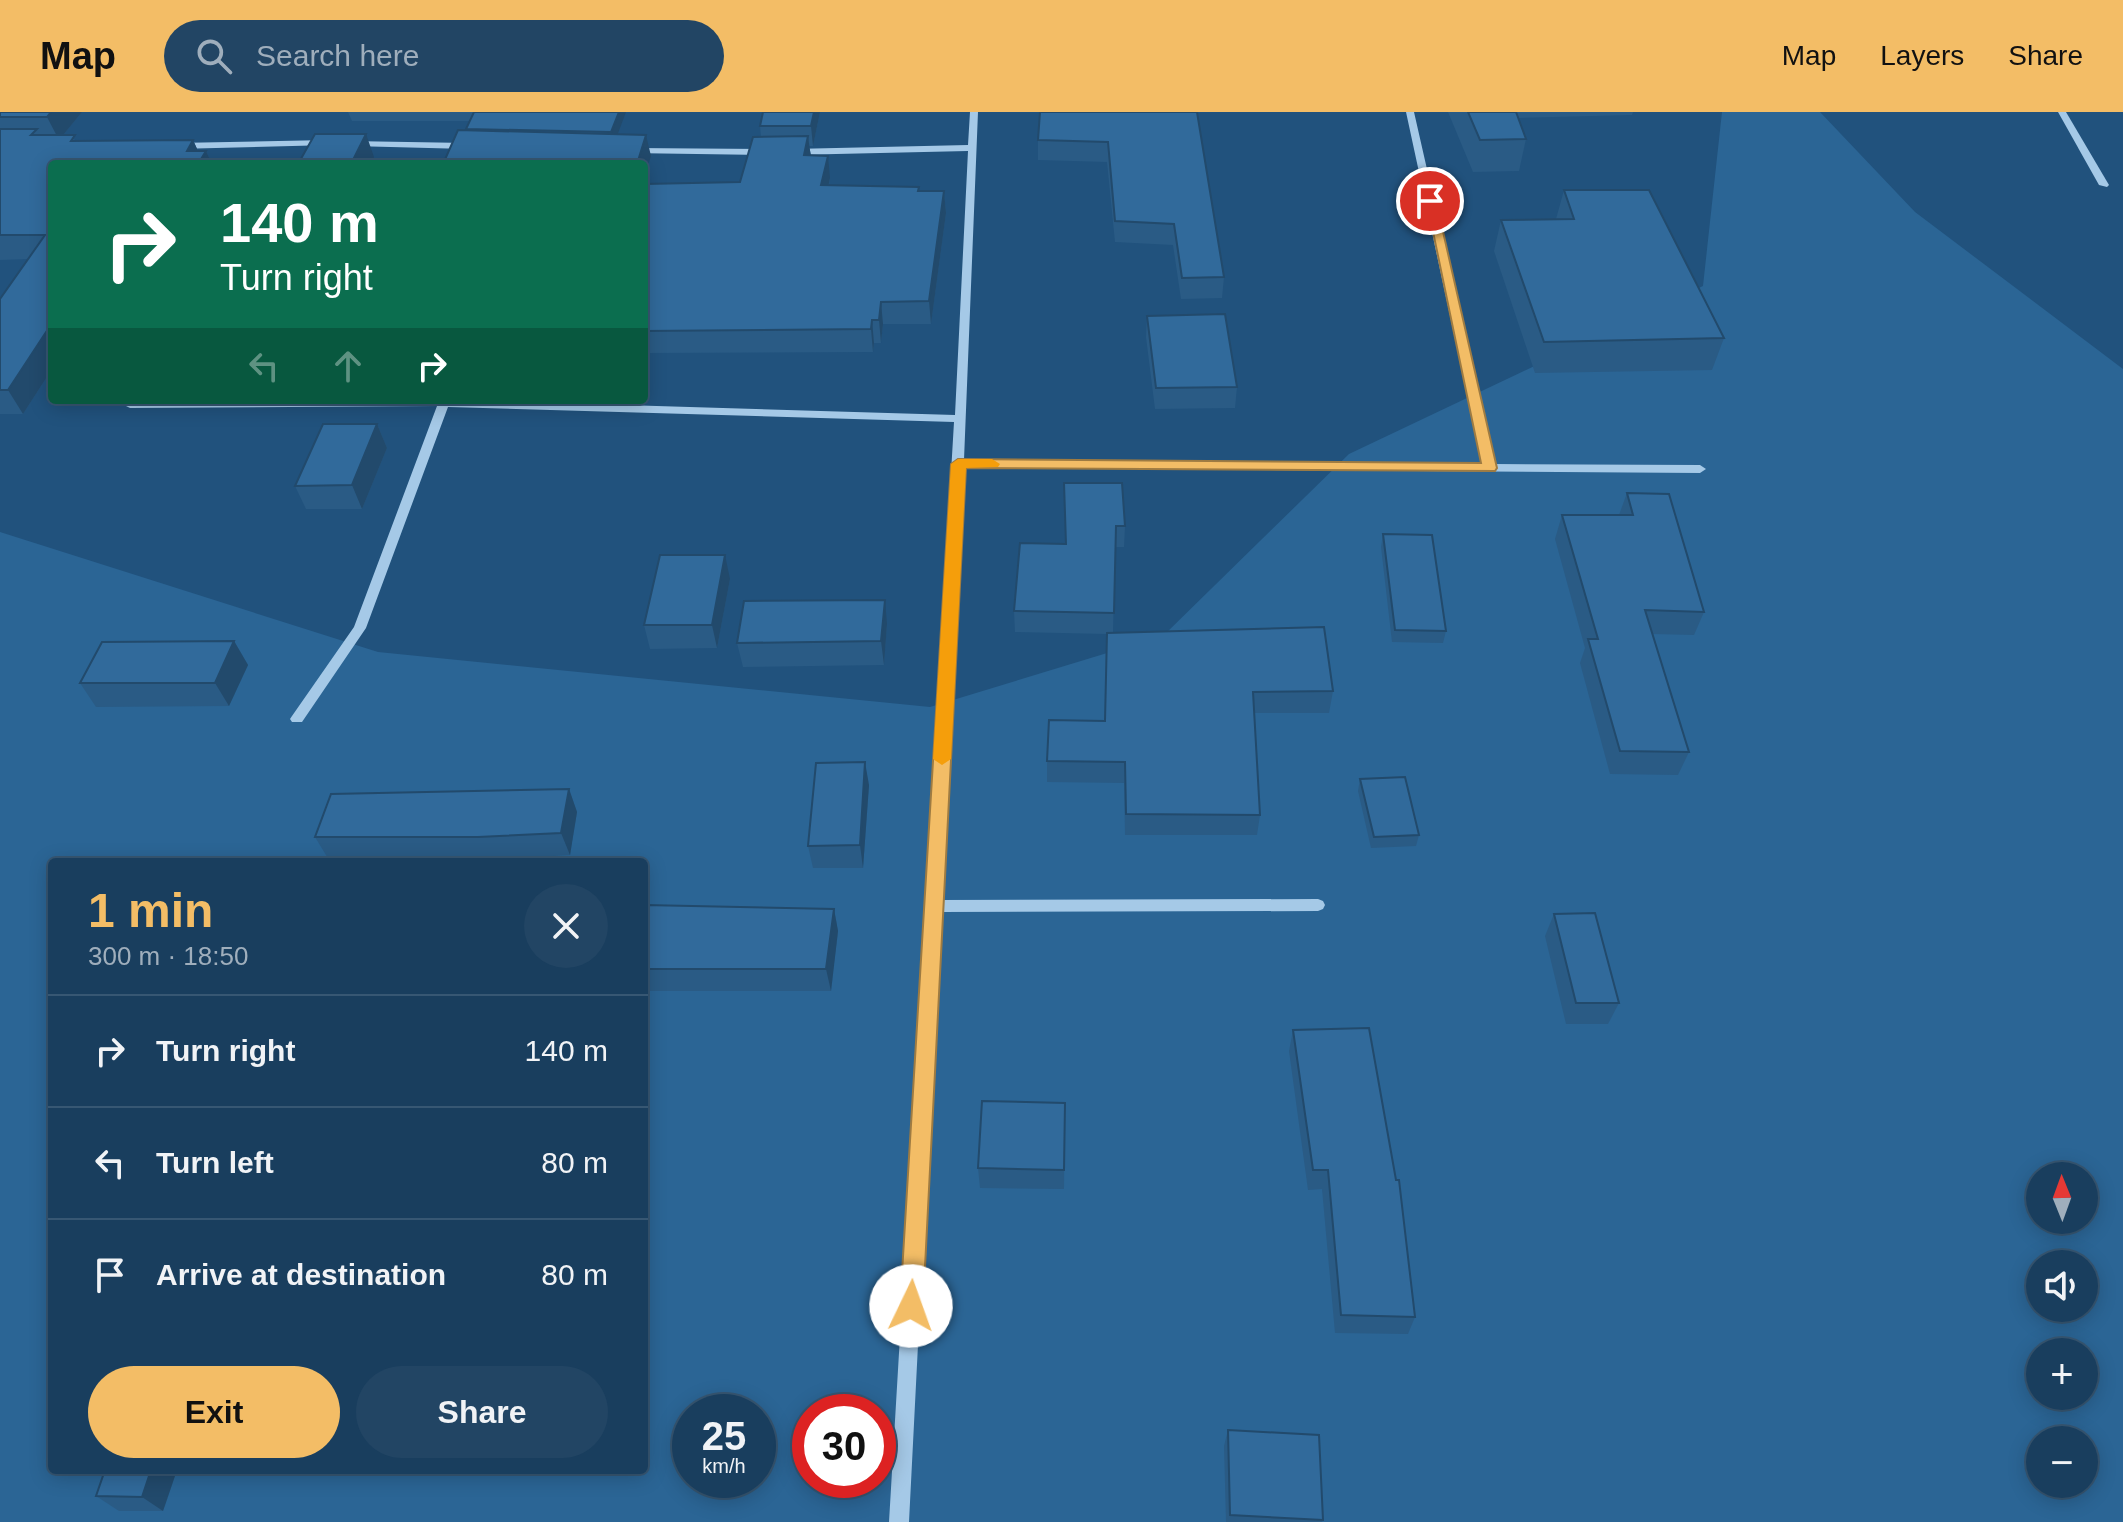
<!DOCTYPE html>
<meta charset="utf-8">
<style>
:root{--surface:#193e5e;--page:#224564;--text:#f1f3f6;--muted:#9faebc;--line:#375773;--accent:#f3bd66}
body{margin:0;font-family:Helvetica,sans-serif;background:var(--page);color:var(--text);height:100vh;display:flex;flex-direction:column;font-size:30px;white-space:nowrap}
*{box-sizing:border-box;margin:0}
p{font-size:26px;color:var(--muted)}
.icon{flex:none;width:44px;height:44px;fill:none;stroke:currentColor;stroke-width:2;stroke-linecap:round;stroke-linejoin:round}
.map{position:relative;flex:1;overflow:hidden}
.details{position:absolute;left:48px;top:746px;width:600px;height:616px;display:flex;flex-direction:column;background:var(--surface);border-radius:8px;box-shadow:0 4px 20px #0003,0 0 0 2px var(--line)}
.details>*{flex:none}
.top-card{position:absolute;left:48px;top:48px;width:600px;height:244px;border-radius:8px;box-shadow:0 4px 20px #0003,0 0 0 2px var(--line);background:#0b6e4f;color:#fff;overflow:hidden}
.needle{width:52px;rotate:359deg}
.buttons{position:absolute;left:2026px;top:1050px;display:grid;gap:16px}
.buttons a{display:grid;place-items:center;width:72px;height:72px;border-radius:50%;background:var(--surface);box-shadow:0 4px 20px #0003,0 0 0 2px var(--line);font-size:40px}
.speed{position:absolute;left:672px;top:1282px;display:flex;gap:16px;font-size:40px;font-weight:700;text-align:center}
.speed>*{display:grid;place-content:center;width:104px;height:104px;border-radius:50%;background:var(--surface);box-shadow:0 4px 20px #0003,0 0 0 2px var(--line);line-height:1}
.speed small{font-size:20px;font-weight:400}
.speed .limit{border:12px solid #d22;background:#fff;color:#111}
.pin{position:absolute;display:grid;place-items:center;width:68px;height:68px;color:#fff;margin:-34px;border:4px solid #fff;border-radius:50%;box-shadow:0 2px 8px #0007}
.me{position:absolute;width:88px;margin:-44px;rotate:3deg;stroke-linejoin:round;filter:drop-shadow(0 0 6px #0008)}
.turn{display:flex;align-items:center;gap:28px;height:168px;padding:0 40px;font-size:36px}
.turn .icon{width:104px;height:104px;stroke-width:2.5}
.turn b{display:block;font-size:56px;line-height:68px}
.lanes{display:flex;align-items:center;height:76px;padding:0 40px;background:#0003;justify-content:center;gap:40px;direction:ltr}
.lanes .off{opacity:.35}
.round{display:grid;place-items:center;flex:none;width:84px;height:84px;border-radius:42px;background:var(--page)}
.headline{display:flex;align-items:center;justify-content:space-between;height:136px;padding:0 40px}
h1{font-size:48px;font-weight:700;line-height:60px;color:var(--accent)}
.action{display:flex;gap:16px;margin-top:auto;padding:16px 40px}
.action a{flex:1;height:92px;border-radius:48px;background:var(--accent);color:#111;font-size:32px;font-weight:700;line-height:92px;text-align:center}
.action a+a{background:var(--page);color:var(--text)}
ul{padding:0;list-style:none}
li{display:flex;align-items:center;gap:24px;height:112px;padding:0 40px;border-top:2px solid var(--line)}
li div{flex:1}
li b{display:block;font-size:30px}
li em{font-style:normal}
header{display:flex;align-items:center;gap:48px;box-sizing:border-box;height:112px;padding:0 40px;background:var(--accent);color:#111}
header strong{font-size:38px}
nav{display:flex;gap:44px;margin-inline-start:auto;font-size:28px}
.search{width:560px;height:72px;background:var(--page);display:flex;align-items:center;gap:20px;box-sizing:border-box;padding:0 28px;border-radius:44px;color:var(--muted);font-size:30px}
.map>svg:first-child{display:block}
.green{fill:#2b6595;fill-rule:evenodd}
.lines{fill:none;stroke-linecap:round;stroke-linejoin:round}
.minor{fill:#a5c9e7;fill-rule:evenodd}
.wall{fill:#2a5b85}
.shaded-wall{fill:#224a6c}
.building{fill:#316a9b;stroke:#224a6c;stroke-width:2}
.route{fill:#f3bd66;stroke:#9e7b42;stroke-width:2}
.slow{fill:#f59e0b}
</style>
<header>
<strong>Map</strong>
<div class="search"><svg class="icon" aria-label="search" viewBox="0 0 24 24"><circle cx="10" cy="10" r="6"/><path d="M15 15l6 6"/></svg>Search here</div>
<nav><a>Map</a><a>Layers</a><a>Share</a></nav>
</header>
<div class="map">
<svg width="2123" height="1410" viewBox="0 0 2123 1410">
<rect width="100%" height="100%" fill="#21527d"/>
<path class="green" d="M1722 0H1820L1915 100 2123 257V1410H0V420L378 540 930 595 1163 524 1349 342 1703 174ZM52 750H644V1358H52ZM2040 1064H2084V1108H2040ZM2040 1152H2084V1196H2040ZM2040 1240H2084V1284H2040ZM690 1300H758V1368H690ZM810 1300H878V1368H810ZM2040 1328H2084V1372H2040Z"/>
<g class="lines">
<g class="minor">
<polygon points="970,0 978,0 964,348 1482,352 1406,0 1414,0 1494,352 1700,353 1706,357 1700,361 964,356 941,788 1318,787 1323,789 1325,793 1323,797 1318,799 940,800 909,1410 889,1410 954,310 448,295 366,516 302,610 292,610 290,607 292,604 354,515 437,294 130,296 124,293 130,290 457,288 955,303 968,39 792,43 787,40 792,37 968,33"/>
<polygon points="2058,0 2066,0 2109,73 2107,75 2099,73"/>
<polygon points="328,28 331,29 331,33 176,37 171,34 176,31"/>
<polygon points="349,29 467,31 472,34 467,37 352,34 349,33"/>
<polygon points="632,36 767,37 772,40 767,43 629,41 627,39"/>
</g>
</g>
<g class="wall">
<polygon points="0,0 82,0 63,23 78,29 193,28 198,39 206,39 212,52 52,52 52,257 23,302 0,302 0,187 28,147 0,148"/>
<polygon points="348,0 625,0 617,22 651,44 467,18 466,17 470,9 352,9"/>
<polygon points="763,0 820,0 813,34 809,34 811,43 830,66 829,73 919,75 919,79 944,79 946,101 931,212 883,212 881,231 874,231 873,240 644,241 644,72 740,70 761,25 760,14"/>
<polygon points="1197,0 1224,165 1222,186 1181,187 1173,133 1115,130 1107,50 1038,48 1038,28"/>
<polygon points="1448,0 1633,0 1632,3 1518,6 1526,27 1519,59 1473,60"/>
<polygon points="1564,78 1724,226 1712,258 1535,261 1494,139 1501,108 1556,107"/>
<polygon points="1147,204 1237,275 1235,296 1155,297 1146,225"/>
<polygon points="377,312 387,336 362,397 306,397 295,374"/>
<polygon points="1064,371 1125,414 1124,435 1115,435 1113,520 1333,579 1329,601 1254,601 1260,703 1257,723 1125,723 1124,671 1047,670 1047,649 1105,609 1107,522 1015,520 1014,499 1066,432"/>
<polygon points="1627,381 1704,500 1694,523 1652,522 1689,640 1678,663 1610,662 1580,551 1585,536 1555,427 1562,403 1619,403"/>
<polygon points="1383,422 1446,519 1443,531 1392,530 1381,435"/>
<polygon points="730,467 717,536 650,537 644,513"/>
<polygon points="887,512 884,553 743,555 737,531"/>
<polygon points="234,529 248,553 229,594 96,595 80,571"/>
<polygon points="1360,667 1419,723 1416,734 1371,736 1358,679"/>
<polygon points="869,673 863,756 813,756 808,734"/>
<polygon points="569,677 577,700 570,743 488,748 329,748 315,725"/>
<polygon points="644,793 834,797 838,819 831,879 644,879"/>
<polygon points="1554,802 1619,891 1608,912 1566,912 1545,824"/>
<polygon points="1293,918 1415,1205 1408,1222 1335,1221 1322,1077 1308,1078 1289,939"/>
<polygon points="1065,991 1064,1077 980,1076 978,1056"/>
<polygon points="1228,1318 1323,1408 1322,1410 1226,1410 1224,1334"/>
<polygon points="105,1358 177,1358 163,1399 119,1399 96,1384"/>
</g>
<g class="shaded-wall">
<polygon points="51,0 82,0 59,28 47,5"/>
<polygon points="619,0 626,0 614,32 611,20"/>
<polygon points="814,0 820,0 813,34 811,14"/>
<polygon points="366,22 374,45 371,52 351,52"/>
<polygon points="646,23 651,44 644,66 644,52 637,52"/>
<polygon points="808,24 811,46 804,43"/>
<polygon points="193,28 201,46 206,39 212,52 192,52 187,39"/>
<polygon points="828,44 830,66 824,95 821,73"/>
<polygon points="944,79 946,101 931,212 929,189"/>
<polygon points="881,190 883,212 881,231 879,208"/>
<polygon points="872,208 874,231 873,240 871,217"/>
<polygon points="52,211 52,257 23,302 8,278"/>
<polygon points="377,312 387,336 362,397 352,373"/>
<polygon points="725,443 730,467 717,536 712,513"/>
<polygon points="885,488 887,512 884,553 881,529"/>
<polygon points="234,529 248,553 229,594 215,571"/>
<polygon points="865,650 869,673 863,756 860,733"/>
<polygon points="569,677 577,700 570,743 561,721"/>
<polygon points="834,797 838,819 831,879 826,857"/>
<polygon points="151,1358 177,1358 163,1399 142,1385"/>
</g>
<g class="building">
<polygon points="0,0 51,0 47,5 0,5"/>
<polygon points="474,0 619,0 611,20 466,17"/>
<polygon points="763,0 814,0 811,14 760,14"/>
<polygon points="1040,0 1197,0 1224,165 1182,166 1174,112 1115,109 1108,30 1038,28"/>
<polygon points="1468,0 1516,0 1526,27 1480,28"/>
<polygon points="0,17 37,17 31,23 75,23 71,29 193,28 187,39 206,39 198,52 52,52 52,211 8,278 0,278 0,187 45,123 0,123"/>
<polygon points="458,18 646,23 637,52 443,52"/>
<polygon points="315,22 366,22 351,52 298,52"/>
<polygon points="808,24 804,43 828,44 821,73 919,75 918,79 944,79 929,189 881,190 879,208 872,208 871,217 644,219 644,72 740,70 753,25"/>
<polygon points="1564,78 1649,78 1724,226 1544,230 1501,108 1574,107"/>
<polygon points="1225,202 1237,275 1156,276 1147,204"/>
<polygon points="323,312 377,312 352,373 295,374"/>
<polygon points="1064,371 1122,371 1125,414 1116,414 1114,501 1014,499 1020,431 1066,432"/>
<polygon points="1627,381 1669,382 1704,500 1645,498 1689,640 1620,639 1588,527 1598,527 1562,403 1633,403"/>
<polygon points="1383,422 1432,423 1446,519 1395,518"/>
<polygon points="660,443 725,443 712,513 644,513"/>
<polygon points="885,488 881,529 737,531 744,489"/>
<polygon points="1324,515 1333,579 1253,580 1260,703 1126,702 1125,650 1047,649 1049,608 1105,609 1107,521"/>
<polygon points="234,529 215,571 80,571 102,530"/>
<polygon points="865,650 860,733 808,734 816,651"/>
<polygon points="1405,665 1419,723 1374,725 1360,667"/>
<polygon points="569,677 561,721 478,725 315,725 331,682"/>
<polygon points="644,793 834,797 826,857 644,857"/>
<polygon points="1595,801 1619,891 1576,891 1554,802"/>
<polygon points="1369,916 1396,1068 1399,1068 1415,1205 1341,1203 1328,1058 1313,1058 1293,918"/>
<polygon points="982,989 1065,991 1064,1058 978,1056"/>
<polygon points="1228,1318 1319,1323 1323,1408 1230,1403"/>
<polygon points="105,1358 151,1358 142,1385 96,1384"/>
</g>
<polygon class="route" points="1426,86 1436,89 1497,356 1495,359 966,356 923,1194 919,1202 911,1205 903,1202 900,1194 951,352 958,347 1481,351"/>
<polygon class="slow" points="992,347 1000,352 998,355 966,356 951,647 942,653 933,647 951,352 958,347"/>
</svg>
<div class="buttons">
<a><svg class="needle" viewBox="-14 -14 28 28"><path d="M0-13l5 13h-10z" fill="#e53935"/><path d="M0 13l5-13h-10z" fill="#9faebc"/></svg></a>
<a><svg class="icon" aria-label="sound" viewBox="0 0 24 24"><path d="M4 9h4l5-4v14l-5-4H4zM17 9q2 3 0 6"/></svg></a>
<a>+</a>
<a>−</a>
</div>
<div class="speed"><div>25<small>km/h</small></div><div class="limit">30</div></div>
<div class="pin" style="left:1430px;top:89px;background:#d93025"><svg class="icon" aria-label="arrive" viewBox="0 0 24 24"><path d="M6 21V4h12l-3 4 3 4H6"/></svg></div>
<svg class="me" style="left:911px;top:1194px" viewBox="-20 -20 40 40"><circle r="19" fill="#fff"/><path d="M0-13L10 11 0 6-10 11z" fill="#f3bd66"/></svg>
<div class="top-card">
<div class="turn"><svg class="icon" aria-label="right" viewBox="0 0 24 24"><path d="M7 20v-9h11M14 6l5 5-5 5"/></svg><div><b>140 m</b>Turn right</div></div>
<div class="lanes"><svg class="icon off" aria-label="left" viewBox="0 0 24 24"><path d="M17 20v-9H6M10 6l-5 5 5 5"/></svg><svg class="icon off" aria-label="ahead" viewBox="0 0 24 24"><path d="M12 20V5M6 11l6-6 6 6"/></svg><svg class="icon" aria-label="right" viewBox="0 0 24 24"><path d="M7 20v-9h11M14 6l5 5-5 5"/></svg></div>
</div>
<section class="details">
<div class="headline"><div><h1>1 min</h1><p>300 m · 18:50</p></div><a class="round"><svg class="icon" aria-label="close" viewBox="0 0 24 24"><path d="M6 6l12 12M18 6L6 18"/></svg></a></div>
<ul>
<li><svg class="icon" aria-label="right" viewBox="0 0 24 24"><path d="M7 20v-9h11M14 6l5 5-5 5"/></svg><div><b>Turn right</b></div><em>140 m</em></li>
<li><svg class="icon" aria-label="left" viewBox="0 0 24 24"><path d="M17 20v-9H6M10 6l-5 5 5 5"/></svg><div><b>Turn left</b></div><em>80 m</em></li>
<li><svg class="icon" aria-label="arrive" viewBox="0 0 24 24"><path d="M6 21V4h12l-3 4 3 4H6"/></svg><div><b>Arrive at destination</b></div><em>80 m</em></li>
</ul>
<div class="action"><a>Exit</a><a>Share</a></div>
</section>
</div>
